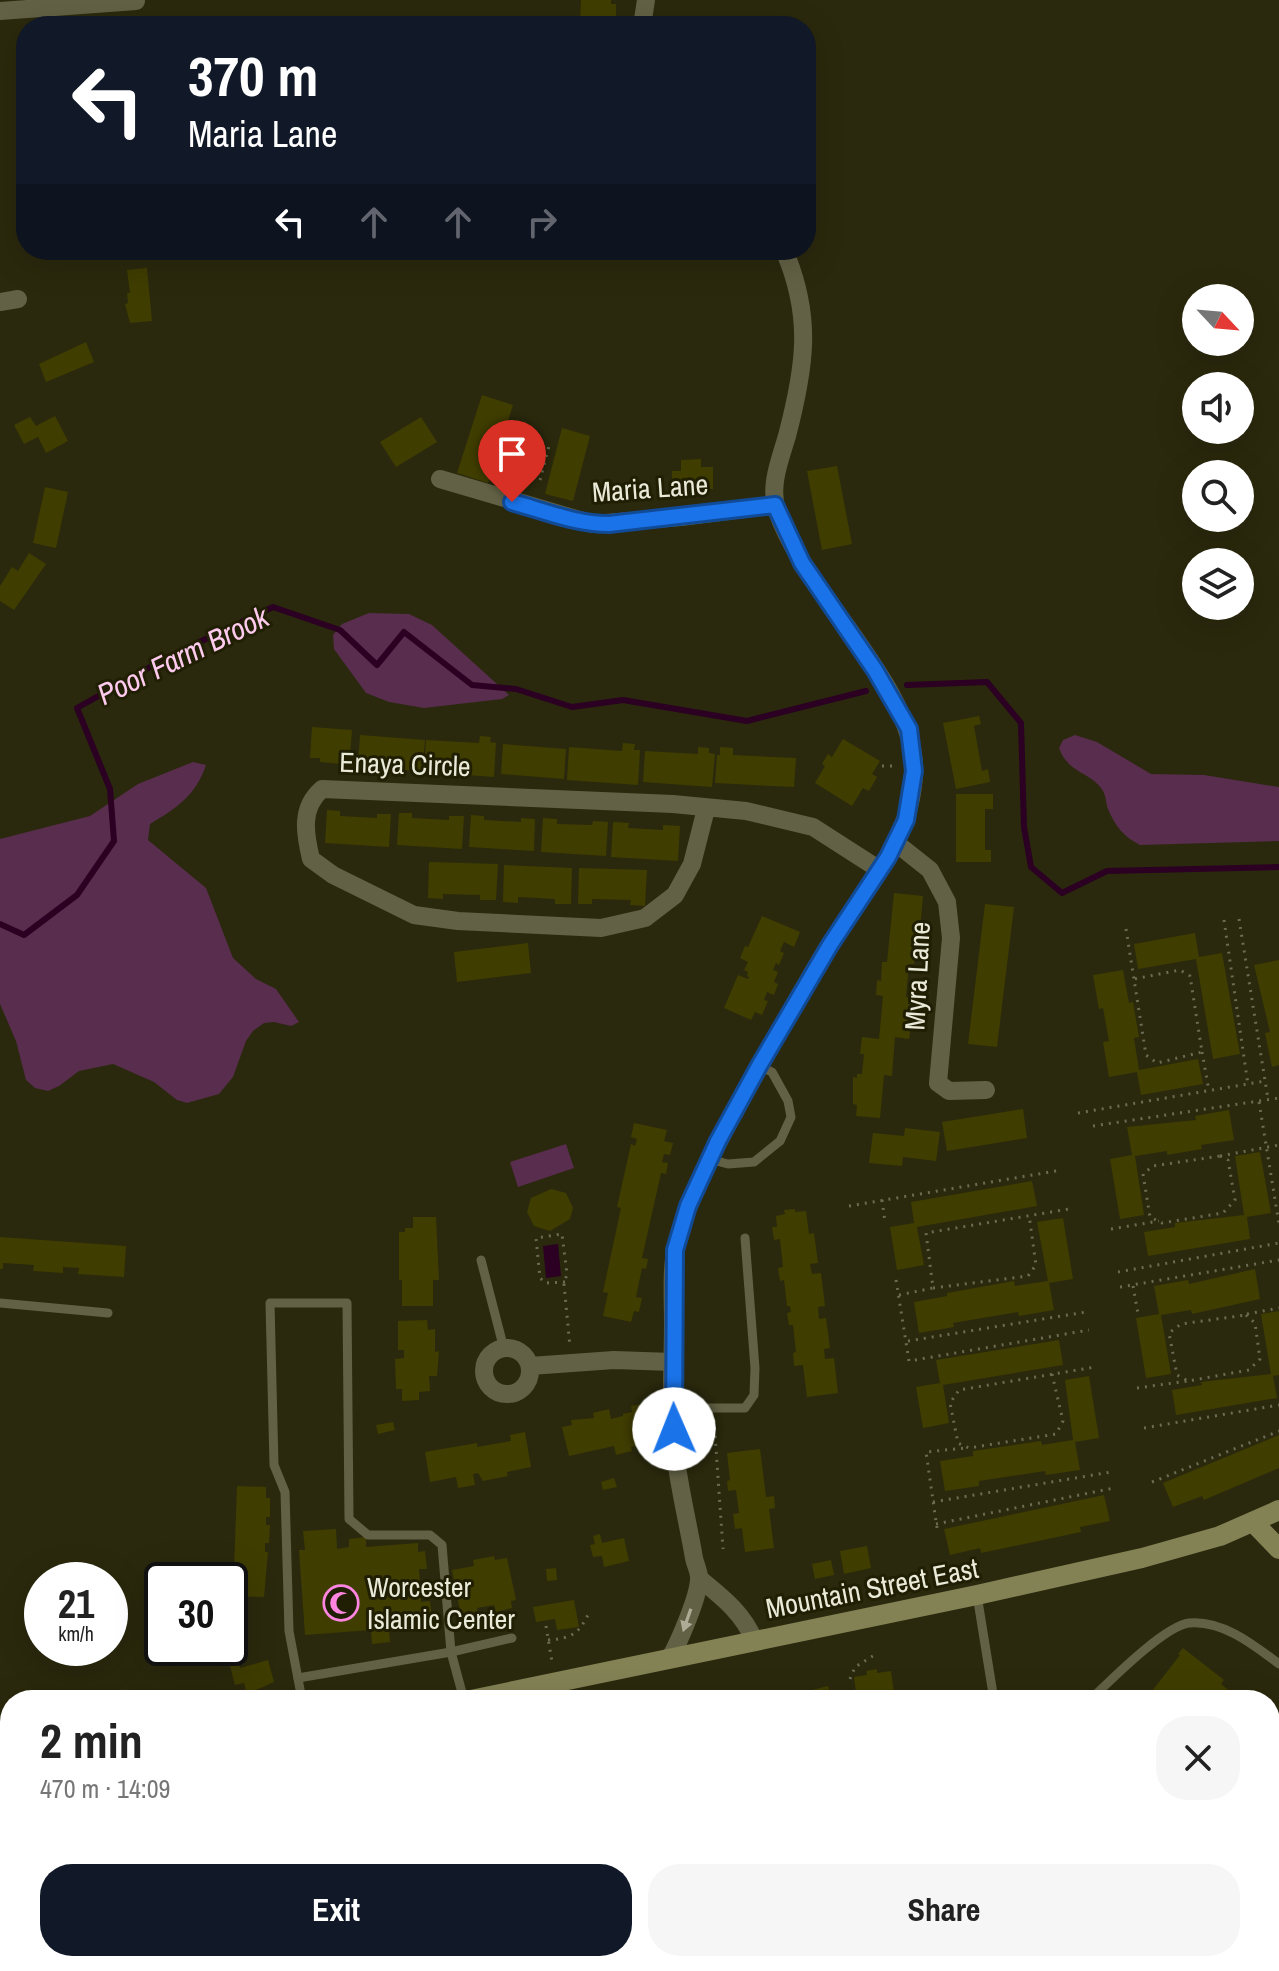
<!DOCTYPE html>
<meta charset="utf-8">
<style>
:root{--surface:#fff;--page:#f6f6f6;--text:#222;--muted:#767676;--accent:#111827}
body{margin:0;font-family:"Archivo Narrow",sans-serif;background:var(--page);color:var(--text);height:100vh;display:flex;flex-direction:column;font-size:30px;white-space:nowrap}
*{box-sizing:border-box;margin:0}
p{font-size:26px;color:var(--muted)}
.icon{flex:none;width:44px;height:44px;fill:none;stroke:currentColor;stroke-width:2;stroke-linecap:round;stroke-linejoin:round}
.map{position:relative;flex:1;overflow:hidden}
.sheet{position:absolute;left:0px;top:1690px;width:1280px;height:282px;display:flex;flex-direction:column;background:var(--surface);border-radius:32px 32px 0 0;box-shadow:0 8px 32px #0002}
.sheet>*{flex:none}
.guide{position:absolute;left:16px;top:16px;width:800px;height:244px;border-radius:32px;box-shadow:0 8px 32px #0002;background:#111827;color:#fff;overflow:hidden}
.needle{width:52px;rotate:116deg}
.controls{position:absolute;left:1182px;top:284px;display:grid;gap:16px}
.controls a{display:grid;place-items:center;width:72px;height:72px;border-radius:50%;background:var(--surface);box-shadow:0 8px 32px #0002;font-size:40px}
.speed{position:absolute;left:24px;top:1562px;display:flex;gap:16px;font-size:40px;font-weight:700;text-align:center}
.speed>*{display:grid;place-content:center;width:104px;height:104px;border-radius:50%;background:var(--surface);box-shadow:0 8px 32px #0002;line-height:1}
.speed small{font-size:20px;font-weight:400}
.speed .limit{border:4px solid #111;border-radius:12px;background:#fff;color:#111}
.pin{position:absolute;display:grid;place-items:center;width:68px;height:68px;color:#fff;margin:-82px -34px;border-radius:50% 50% 50% 0;rotate:-45deg;box-shadow:0 0 8px #0007}
.pin .icon{rotate:45deg}
.me{position:absolute;width:88px;margin:-44px;rotate:359deg;stroke-linejoin:round;filter:drop-shadow(0 0 6px #0008)}
.turn{display:flex;align-items:center;gap:28px;height:168px;padding:0 40px;font-size:36px}
.turn .icon{width:104px;height:104px;stroke-width:2.5}
.turn b{display:block;font-size:56px;line-height:68px}
.lanes{display:flex;align-items:center;height:76px;padding:0 40px;background:#0003;justify-content:center;gap:40px;direction:ltr}
.lanes .off{opacity:.35}
.round{display:grid;place-items:center;flex:none;width:84px;height:84px;border-radius:32px;background:var(--page)}
.overview{display:flex;align-items:center;justify-content:space-between;height:136px;padding:0 40px}
h1{font-size:48px;font-weight:700;line-height:60px}
.button{display:flex;gap:16px;margin-top:auto;padding:16px 40px}
.button a{flex:1;height:92px;border-radius:32px;background:var(--accent);color:#fff;font-size:32px;font-weight:700;line-height:92px;text-align:center}
.button a+a{background:var(--page);color:var(--text)}
.map>svg:first-child{display:block}
.green{fill:#582d4d}
.water{fill:#2b0022}
.lines{fill:none;stroke-linecap:round;stroke-linejoin:round}
.stream{stroke:#2b0022;stroke-width:6}
.building{fill:#403d01}
.path{stroke:#6c6c54;stroke-width:3;stroke-dasharray:2 6;stroke-linecap:butt}
.lane{stroke:#626145;stroke-width:9}
.street{stroke:#626145;stroke-width:18}
.secondary{stroke:#838255;stroke-width:20}
.oneway{fill:#adac96}
.route-casing{stroke:#114b97;stroke-width:20}
.route{stroke:#1a73e8;stroke-width:14}
.labels{text-anchor:middle;stroke-width:6;stroke-linejoin:round;paint-order:stroke}
.street-label{font-size:28px;fill:#eaead9;stroke:#201f04}
.poi-label{font-size:28px;fill:#eaead9;stroke:#201f04;text-anchor:start}
.water-label{font-size:30px;font-style:italic;fill:#fecbef;stroke:#201f04}
</style>
<div class="map">
<svg width="1279" height="1971" viewBox="0 0 1279 1971">
<rect width="100%" height="100%" fill="#2a290d"/>
<g class="green">
<polygon points="369,613 409,614 432,625 509,695 502,699 424,708 389,702 366,693 334,649 333,635 342,624"/>
<path d="M1075 735 1097 742 1151 774 1204 775 1279 787V841L1140 845C1124 837 1115 826 1108 809 1106 804 1106 796 1103 791 1092 772 1068 774 1059 748L1063 740Z"/>
<path d="M193 762 206 765C196 795 177 808 150 824L148 840 206 888 233 958 256 979 276 989 299 1022 291 1026 274 1022 264 1023 253 1031 246 1041 233 1077 219 1094 187 1103 177 1100 154 1082 113 1064 79 1071 59 1086 48 1091 35 1088 26 1080 16 1041 0 1004V839L90 816 138 784Z"/>
<polygon points="566,1144 574,1168 518,1187 510,1162"/>
</g>
<polygon class="water" points="558,1244 561,1276 546,1278 543,1246"/>
<g class="lines">
<g class="stream">
<polyline points="907,685 987,682 1021,723 1024,827 1031,867 1062,893 1107,871 1279,867"/>
<polyline points="0,924 24,935 77,895 114,841 110,789 77,708 166,658 273,607 340,630 377,665 404,632 472,685 516,689 572,707 623,700 747,721 866,691"/>
</g>
</g>
<g class="building">
<polygon points="581,0 611,0 611,4 616,4 616,26 580,26"/>
<polygon points="26,49 26,74 21,74 21,50"/>
<polygon points="58,250 82,250 77,260"/>
<polygon points="147,268 152,321 130,323 125,304 128,303 127,293 130,293 127,270"/>
<polygon points="86,342 94,362 46,382 39,364"/>
<polygon points="482,395 513,405 488,483 457,473"/>
<polygon points="55,416 68,441 46,453 38,437 24,444 14,425 30,417 36,426"/>
<polygon points="421,417 437,442 396,467 380,442"/>
<polygon points="562,428 590,436 573,501 545,494"/>
<polygon points="701,459 701,467 713,467 713,489 672,489 672,471 681,471 681,460"/>
<polygon points="837,466 852,544 822,550 807,471"/>
<polygon points="45,487 68,492 56,548 33,543"/>
<polygon points="29,553 46,564 14,610 0,601 0,586 12,567 18,571"/>
<polygon points="979,716 981,724 974,726 982,771 988,769 990,782 956,789 943,723"/>
<polygon points="312,727 352,730 350,755 343,755 342,764 320,762 320,758 310,758"/>
<polygon points="360,735 425,740 422,771 358,767"/>
<polygon points="480,736 491,737 490,742 496,743 494,777 424,772 426,740 479,743"/>
<polygon points="843,739 880,761 872,774 877,777 869,791 863,788 852,806 815,783 825,766 822,764 828,754 832,757"/>
<polygon points="623,743 635,744 634,750 640,750 638,785 567,780 569,747 622,751"/>
<polygon points="503,744 566,749 564,779 501,774"/>
<polygon points="698,747 709,748 709,753 715,754 712,787 643,782 645,751 698,754"/>
<polygon points="720,747 733,748 733,755 796,758 794,787 715,783 717,755 720,755"/>
<polygon points="956,794 993,794 993,809 985,809 985,850 991,850 991,862 956,862"/>
<polygon points="327,810 340,811 340,816 377,818 377,814 391,814 389,847 325,843"/>
<polygon points="399,813 412,813 412,818 449,820 449,816 464,816 462,849 397,845"/>
<polygon points="471,815 484,816 484,820 521,822 521,818 535,819 534,851 469,847"/>
<polygon points="543,818 557,819 557,824 592,825 593,821 608,822 606,856 541,852"/>
<polygon points="613,822 629,823 628,828 663,830 663,825 680,826 678,861 611,857"/>
<polygon points="429,862 498,864 496,900 480,900 480,895 443,894 443,899 428,898"/>
<polygon points="504,865 572,868 571,904 555,904 555,899 518,897 518,903 503,902"/>
<polygon points="579,868 647,870 645,906 630,905 631,900 592,899 592,904 578,904"/>
<polygon points="894,893 923,896 918,952 915,952 914,964 909,964 906,997 914,998 913,1008 916,1008 914,1027 911,1027 909,1039 895,1037 892,1076 884,1075 880,1118 856,1116 857,1105 853,1104 853,1077 857,1078 857,1074 862,1074 864,1054 860,1054 862,1037 879,1039 883,996 876,995 877,980 881,981 882,962 887,962"/>
<polygon points="985,904 1014,907 997,1047 968,1044"/>
<polygon points="762,916 800,932 794,947 784,942 780,951 784,953 779,965 776,963 773,970 778,972 774,982 778,984 774,995 767,992 764,1000 768,1001 762,1015 755,1012 751,1020 724,1008 738,975 748,979 749,977 747,976 748,972 744,970 748,962 740,958 745,946 748,947"/>
<polygon points="1195,933 1199,957 1222,953 1240,1054 1213,1059 1196,959 1138,969 1134,944"/>
<polygon points="528,943 531,973 457,982 454,952"/>
<polygon points="1279,960 1279,1065 1272,1067 1265,1033 1270,1032 1254,965"/>
<polygon points="1123,970 1129,1003 1133,1002 1139,1037 1134,1038 1139,1070 1198,1059 1203,1084 1141,1095 1137,1072 1109,1077 1103,1042 1109,1041 1103,1008 1099,1009 1093,975"/>
<polygon points="1023,1109 1027,1138 947,1151 942,1122"/>
<polygon points="1229,1110 1234,1140 1201,1145 1202,1149 1167,1155 1167,1151 1135,1156 1144,1215 1120,1219 1110,1159 1132,1155 1127,1127 1196,1120 1195,1116"/>
<polygon points="634,1123 667,1130 664,1141 673,1143 670,1155 664,1154 662,1162 668,1163 666,1174 661,1173 642,1258 648,1259 646,1269 642,1268 636,1297 642,1298 639,1312 634,1311 631,1322 603,1316 608,1293 603,1292 621,1208 617,1207 631,1144 635,1146 637,1139 631,1137"/>
<polygon points="905,1128 940,1132 936,1161 903,1157 902,1166 869,1163 873,1133 904,1136"/>
<polygon points="1260,1152 1271,1213 1247,1217 1250,1239 1148,1256 1144,1232 1175,1227 1175,1223 1244,1215 1235,1156"/>
<polygon points="1032,1181 1037,1206 917,1227 924,1265 897,1270 890,1227 914,1223 911,1202"/>
<polygon points="551,1189 566,1193 573,1208 570,1219 550,1231 534,1226 527,1212 531,1198"/>
<polygon points="795,1209 795,1212 806,1211 809,1234 814,1233 818,1263 810,1264 812,1274 821,1273 825,1306 818,1307 819,1319 826,1318 830,1348 824,1349 825,1359 834,1358 838,1393 807,1397 803,1365 794,1366 793,1353 796,1352 793,1325 789,1325 787,1313 791,1312 790,1306 787,1306 784,1280 780,1281 778,1268 783,1267 780,1239 774,1240 772,1227 777,1227 776,1216 785,1214 784,1210"/>
<polygon points="413,1217 436,1217 439,1280 433,1280 433,1306 402,1306 402,1280 399,1280 399,1232 405,1232 405,1228 413,1228"/>
<polygon points="1063,1218 1073,1279 1049,1283 1054,1310 1019,1316 1018,1312 953,1323 954,1327 919,1333 914,1302 947,1296 947,1293 1014,1281 1015,1286 1048,1281 1037,1222"/>
<polygon points="0,1237 126,1246 124,1277 78,1274 79,1268 63,1267 63,1273 33,1271 34,1265 3,1263 3,1269 0,1269"/>
<polygon points="1255,1269 1260,1299 1192,1314 1191,1310 1161,1315 1171,1374 1146,1378 1136,1318 1159,1314 1154,1286 1188,1280 1189,1284"/>
<polygon points="1279,1311 1279,1375 1273,1376 1277,1398 1176,1415 1172,1390 1202,1385 1201,1382 1271,1374 1261,1314"/>
<polygon points="427,1320 428,1330 435,1329 435,1352 439,1351 437,1376 429,1376 430,1391 419,1392 419,1400 402,1401 402,1389 396,1389 395,1359 404,1358 404,1350 398,1350 398,1321"/>
<polygon points="1059,1340 1063,1365 943,1385 949,1423 923,1428 916,1387 940,1383 936,1360"/>
<polygon points="1089,1376 1099,1438 1075,1442 1080,1470 1046,1475 1045,1471 979,1481 979,1486 945,1491 940,1461 973,1456 973,1451 1041,1441 1042,1445 1073,1440 1065,1380"/>
<polygon points="642,1404 649,1436 641,1437 642,1445 631,1447 632,1451 616,1455 614,1446 569,1456 562,1427 572,1425 571,1420 594,1418 593,1413 609,1409 611,1419 623,1416 623,1414 632,1412 631,1406"/>
<polygon points="393,1422 395,1430 378,1434 376,1425"/>
<polygon points="525,1432 531,1467 507,1472 508,1476 483,1481 478,1473 473,1474 475,1485 458,1488 456,1477 430,1482 425,1452 477,1443 477,1447 511,1441 510,1435"/>
<polygon points="1279,1435 1279,1468 1204,1500 1202,1496 1173,1507 1163,1483"/>
<polygon points="760,1449 766,1497 774,1496 775,1508 769,1509 774,1548 745,1552 742,1528 735,1529 733,1514 739,1513 736,1490 728,1491 727,1481 730,1480 727,1453"/>
<polygon points="614,1478 617,1487 603,1490 601,1482"/>
<polygon points="237,1486 266,1487 266,1498 270,1498 270,1517 266,1517 266,1525 270,1525 269,1543 265,1543 265,1552 268,1552 264,1597 233,1596"/>
<polygon points="1104,1495 1110,1521 1080,1527 1081,1532 981,1553 980,1548 950,1555 944,1529"/>
<polygon points="336,1529 337,1549 349,1547 349,1539 366,1537 366,1547 418,1543 418,1552 425,1551 427,1569 419,1569 421,1602 430,1601 432,1618 425,1619 426,1627 389,1630 390,1642 372,1644 371,1630 305,1635 299,1550 305,1550 303,1531"/>
<polygon points="600,1534 602,1543 624,1538 629,1561 604,1567 602,1556 593,1557 590,1545 595,1544 593,1536"/>
<polygon points="867,1546 871,1568 844,1574 840,1551"/>
<polygon points="494,1556 495,1560 507,1558 516,1600 511,1601 512,1608 496,1612 494,1605 477,1608 478,1612 461,1616 452,1570 474,1566 473,1560"/>
<polygon points="831,1560 834,1575 815,1579 812,1564"/>
<polygon points="556,1568 557,1580 547,1581 546,1569"/>
<polygon points="574,1600 579,1627 557,1630 555,1619 536,1622 533,1607"/>
<polygon points="1183,1648 1224,1680 1221,1684 1238,1698 1236,1700 1145,1700 1180,1655 1178,1654"/>
<polygon points="268,1660 274,1682 247,1694 244,1683 235,1685 230,1666 239,1663 240,1668"/>
<polygon points="877,1669 877,1673 891,1671 895,1700 857,1700 854,1677 867,1675 866,1671"/>
<polygon points="828,1686 832,1700 802,1700 801,1697 813,1693 812,1690"/>
<polygon points="1270,1797 1279,1805 1270,1819"/>
<polygon points="0,1915 10,1916 10,1962 22,1962 18,1971 0,1971"/>
<polygon points="113,1962 149,1962 147,1969 144,1968 143,1971 110,1971"/>
</g>
<g class="lines">
<g class="path">
<polyline points="540,480 550,442"/>
<polyline points="882,766 894,766"/>
<polyline points="1239,919 1268,1099"/>
<polyline points="1224,920 1248,1085"/>
<polyline points="1126,929 1146,1055 1157,1063 1202,1052 1190,976 1180,970 1134,979"/>
<polyline points="1202,1052 1209,1091"/>
<polyline points="1259,1102 1279,1224"/>
<polyline points="1078,1113 1265,1081"/>
<polyline points="1093,1126 1279,1098"/>
<polygon points="1220,1156 1228,1160 1235,1200 1223,1213 1162,1223 1150,1217 1143,1174 1153,1166"/>
<polyline points="1220,1156 1279,1145"/>
<polyline points="882,1200 885,1222"/>
<polyline points="849,1206 1062,1170"/>
<polyline points="1111,1229 1159,1221"/>
<polyline points="1118,1272 1279,1243"/>
<polyline points="896,1280 909,1361 1089,1330"/>
<polyline points="565,1282 546,1283 540,1278 536,1238 562,1234 567,1274 564,1284 570,1347"/>
<polyline points="1133,1286 1138,1314"/>
<polyline points="1120,1287 1279,1260"/>
<polyline points="933,1288 1028,1276 1036,1265 1029,1215"/>
<polyline points="899,1295 933,1288 926,1233 1069,1209"/>
<polyline points="1247,1314 1279,1308"/>
<polygon points="1246,1315 1255,1323 1260,1359 1249,1370 1188,1381 1177,1375 1169,1333 1181,1324"/>
<polyline points="908,1341 1086,1312"/>
<polyline points="1052,1374 1063,1421 1056,1434 969,1448 958,1443 950,1403 959,1390 1095,1367"/>
<polyline points="1137,1388 1188,1381"/>
<polyline points="714,1420 723,1549"/>
<polyline points="1144,1428 1279,1405"/>
<polyline points="1152,1482 1279,1431"/>
<polyline points="933,1502 1111,1472"/>
<polyline points="936,1524 1114,1488"/>
<polyline points="937,1528 926,1452 965,1448"/>
<polyline points="546,1626 552,1662"/>
<path d="M548 1640C574 1638 579 1633 590 1611"/>
<polyline points="850,1679 855,1667 876,1654"/>
</g>
<g class="lane">
<polyline points="709,1159 728,1164 754,1162 780,1141 791,1117 788,1101 772,1072 759,1066"/>
<polyline points="481,1260 504,1349"/>
<polyline points="0,1303 108,1313"/>
<polyline points="674,1408 745,1408 754,1395 755,1368 745,1238"/>
<polyline points="977,1595 994,1700"/>
<polyline points="298,1678 451,1652 512,1638"/>
<polyline points="302,1700 289,1631 285,1492 274,1465 270,1303 347,1303 349,1519 368,1535 430,1535 442,1545 451,1652 464,1700"/>
<path d="M1090 1700C1109 1682 1164 1626 1189 1623 1223 1620 1254 1645 1279 1664"/>
<polyline points="1270,1847 1279,1835"/>
<polyline points="444,1962 456,1971"/>
<polyline points="529,1962 538,1971"/>
<polyline points="64,1971 68,1962"/>
<polyline points="359,1971 369,1962"/>
<polyline points="466,1971 479,1962"/>
</g>
<g class="street">
<polyline points="0,11 136,1"/>
<polyline points="642,26 646,0"/>
<polyline points="0,302 18,299"/>
<polyline points="440,479 593,524 681,517 775,505"/>
<path d="M706 809 692 864 675 895 645 918 601 928 458 921 414 915 333 875 311 859C305 834 300 808 322 789L673 804 746 811 813 827 880 870"/>
<polyline points="896,843 930,870 947,902 951,938 938,1083 949,1091 986,1090"/>
<circle cx="507" cy="1371" r="23"/>
<polyline points="530,1366 614,1360 673,1362"/>
<path d="M700 1579C722 1597 743 1613 754 1640"/>
<path d="M670 1658C679 1642 698 1598 699 1580 700 1573 695 1564 694 1558 688 1523 679 1487 675 1452 670 1412 673 1363 673 1322 673 1298 671 1270 676 1246 690 1190 718 1143 745 1093 772 1044 799 995 828 947 863 892 913 840 914 771 916 687 805 594 777 511 769 486 780 460 787 436 805 367 813 317 784 250"/>
<polyline points="641,1962 649,1971"/>
</g>
<g class="secondary">
<polyline points="1253,1522 1279,1549"/>
<polyline points="471,1700 977,1595 1142,1558 1220,1536 1279,1510"/>
<polyline points="0,1797 10,1795"/>
</g>
</g>
<defs><path id="oneway-solid" d="M-6-.8H1V-3.2L6.5 0L1 3.2V.8H-6Z" transform="scale(2)"/></defs>
<use class="oneway" href="#oneway-solid" transform="translate(687 1620) rotate(109)"/>
<g class="lines">
<defs>
<path id="route" d="M512 502C544 511 576 524 609 524L775 505 802 563 875 670 909 729 914 771 906 820 888 857 830 945 759 1066 718 1141 688 1206 675 1250 674 1429"/>
</defs>
<use href="#route" class="route-casing"/>
<use href="#route" class="route"/>
</g>
<defs>
<symbol id="mosque-ring" viewBox="-11 -11 22 22"><circle r="9.5" fill="#201f04" stroke="#fe85e0" stroke-width="1.5"/><path d="M3.5-4.9A6 6 0 1 0 3.5 4.9A5 5 0 1 1 3.5-4.9Z" fill="#fe85e0"/></symbol>
</defs>
<g fill-rule="evenodd">
<use href="#mosque-ring" x="321" y="1583" width="40" height="40"/>
</g>
<g class="labels">
<g class="street-label">
<text transform="translate(650 488) rotate(-4)" y="10">Maria Lane</text>
<text transform="translate(405 764) rotate(2)" y="10">Enaya Circle</text>
<text transform="translate(917 976) rotate(-87)" y="10">Myra Lane</text>
<text transform="translate(872 1588) rotate(-11)" y="10">Mountain Street East</text>
</g>
<g class="poi-label">
<text x="367" y="1597">Worcester<tspan x="367" dy="32">Islamic Center</tspan></text>
</g>
<g class="water-label">
<text transform="translate(183 656) rotate(-26)" y="10">Poor Farm Brook</text>
</g>
</g>
</svg>
<div class="controls">
<a><svg class="needle" viewBox="-14 -14 28 28"><path d="M0-13l5 13h-10z" fill="#e53935"/><path d="M0 13l5-13h-10z" fill="#767676"/></svg></a>
<a><svg class="icon" aria-label="sound" viewBox="0 0 24 24"><path d="M4 9h4l5-4v14l-5-4H4zM17 9q2 3 0 6"/></svg></a>
<a><svg class="icon" aria-label="search" viewBox="0 0 24 24"><circle cx="10" cy="10" r="6"/><path d="M15 15l6 6"/></svg></a>
<a><svg class="icon" aria-label="layers" viewBox="0 0 24 24"><path d="M12 4l9 5-9 5-9-5zM3 14l9 5 9-5"/></svg></a>
</div>
<div class="speed"><div>21<small>km/h</small></div><div class="limit">30</div></div>
<div class="pin" style="left:512px;top:502px;background:#d93025"><svg class="icon" aria-label="arrive" viewBox="0 0 24 24"><path d="M6 21V4h12l-3 4 3 4H6"/></svg></div>
<svg class="me" style="left:674px;top:1429px" viewBox="-20 -20 40 40"><circle r="19" fill="#fff"/><path d="M0-13L10 11 0 6-10 11z" fill="#1a73e8"/></svg>
<div class="guide">
<div class="turn"><svg class="icon" aria-label="left" viewBox="0 0 24 24"><path d="M17 20v-9H6M10 6l-5 5 5 5"/></svg><div><b>370 m</b>Maria Lane</div></div>
<div class="lanes"><svg class="icon" aria-label="left" viewBox="0 0 24 24"><path d="M17 20v-9H6M10 6l-5 5 5 5"/></svg><svg class="icon off" aria-label="ahead" viewBox="0 0 24 24"><path d="M12 20V5M6 11l6-6 6 6"/></svg><svg class="icon off" aria-label="ahead" viewBox="0 0 24 24"><path d="M12 20V5M6 11l6-6 6 6"/></svg><svg class="icon off" aria-label="right" viewBox="0 0 24 24"><path d="M7 20v-9h11M14 6l5 5-5 5"/></svg></div>
</div>
<section class="sheet">
<div class="overview"><div><h1>2 min</h1><p>470 m · 14:09</p></div><a class="round"><svg class="icon" aria-label="close" viewBox="0 0 24 24"><path d="M6 6l12 12M18 6L6 18"/></svg></a></div>
<div class="button"><a>Exit</a><a>Share</a></div>
</section>
</div>
